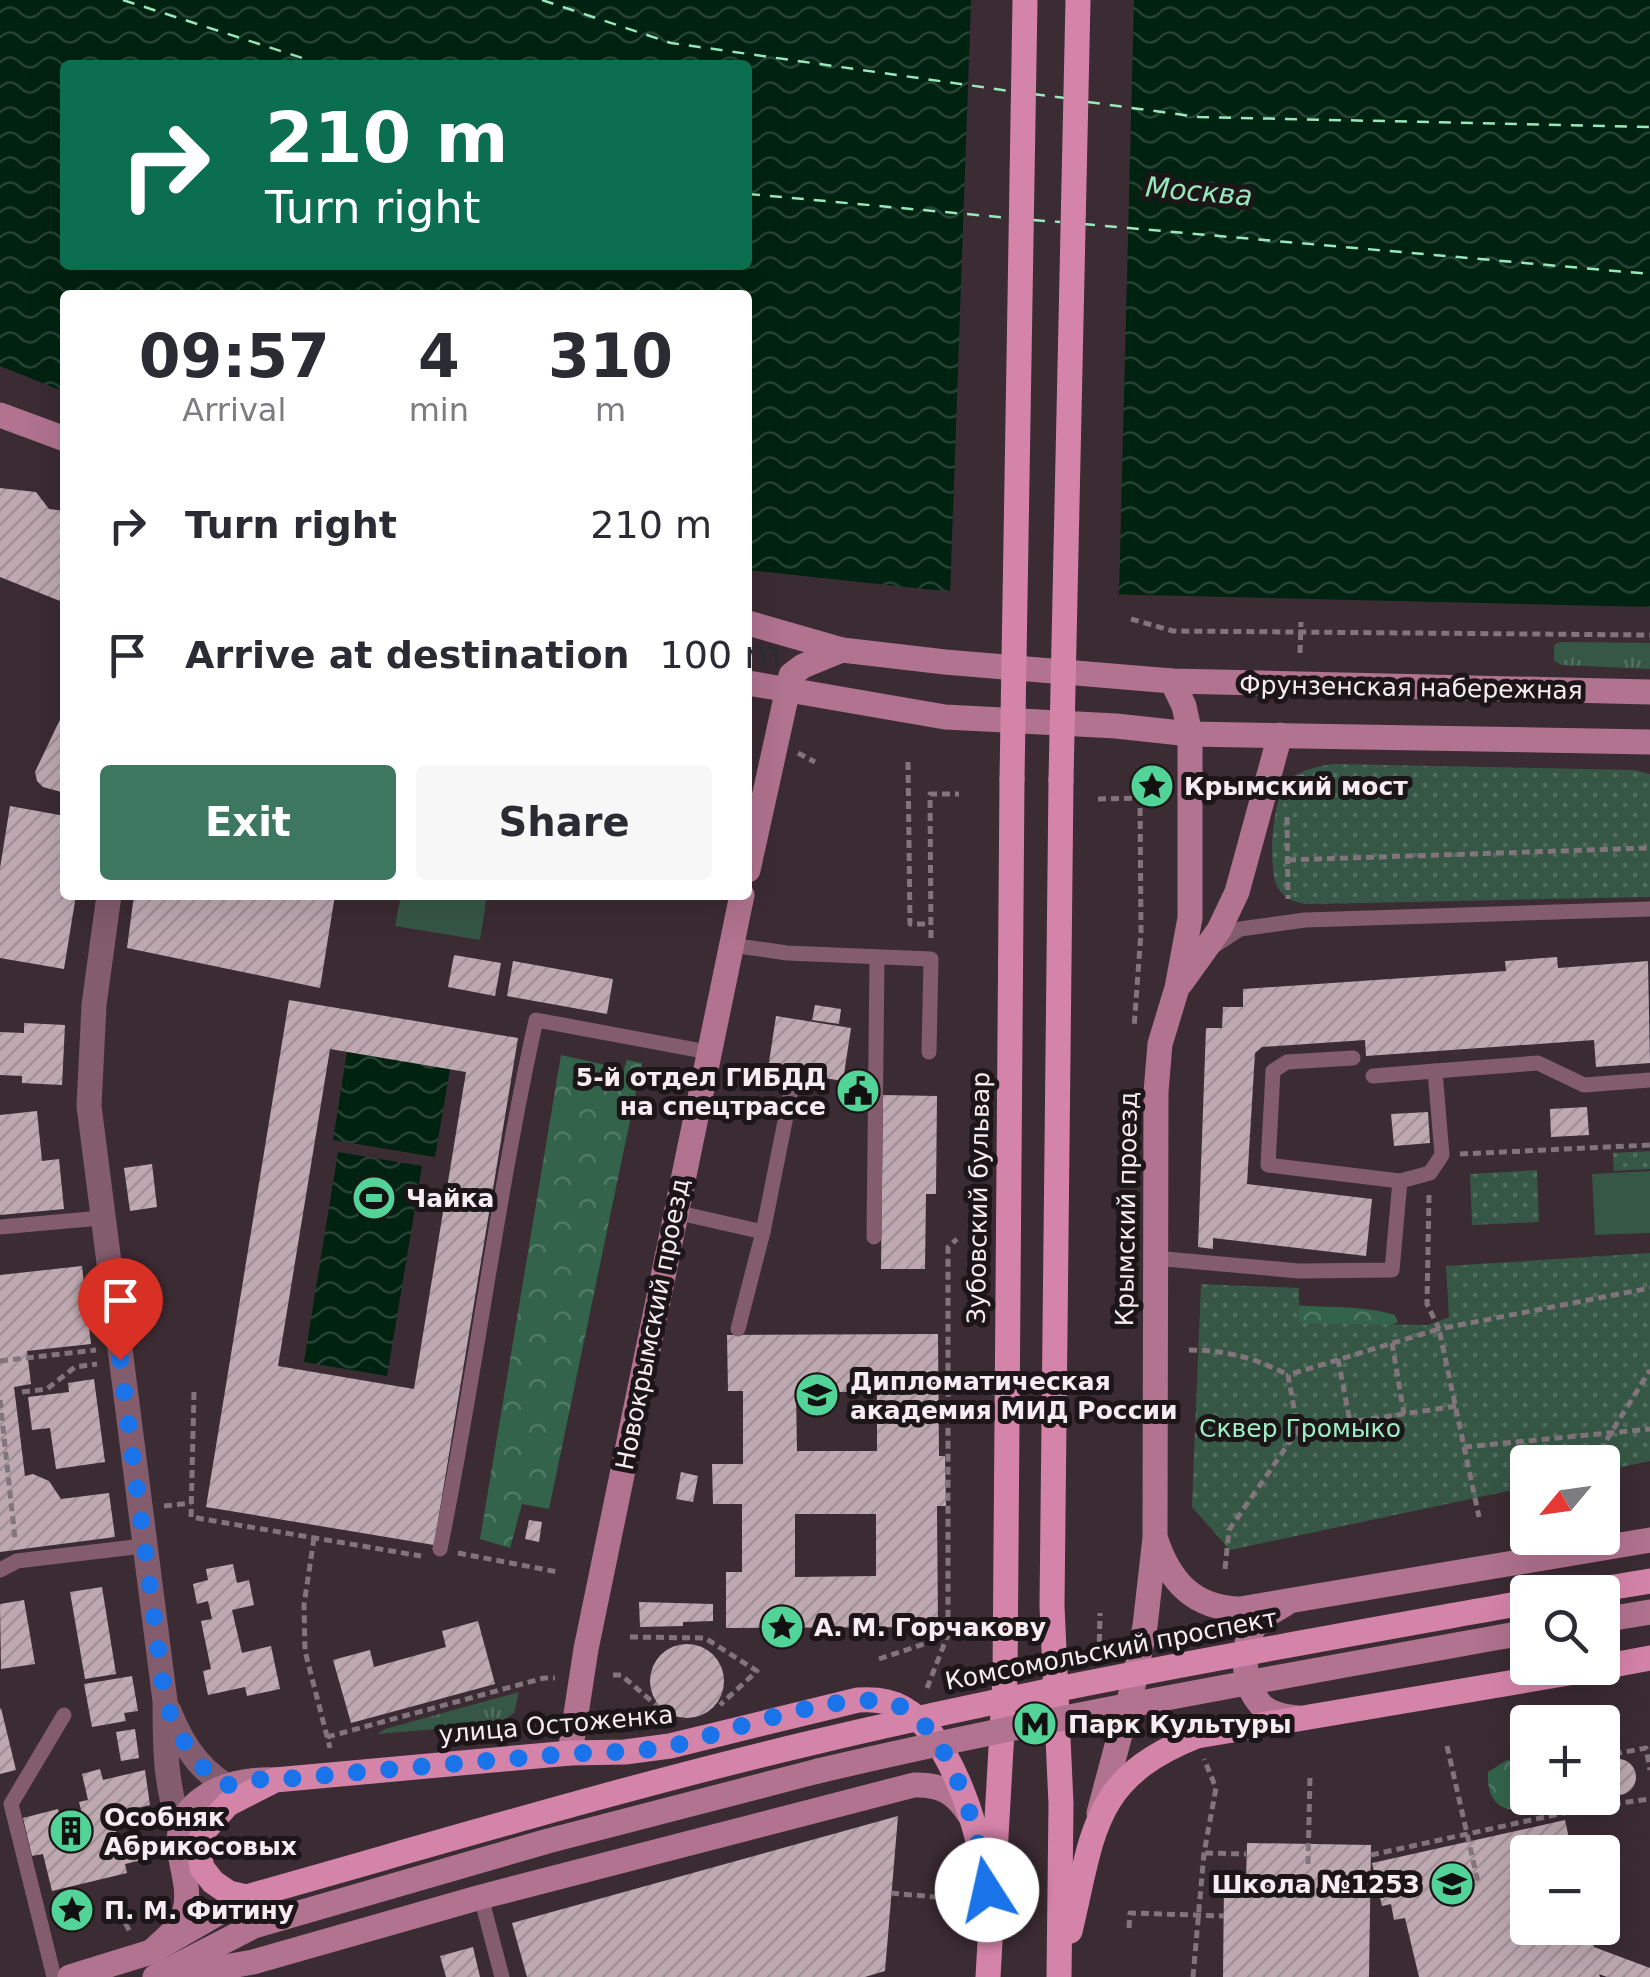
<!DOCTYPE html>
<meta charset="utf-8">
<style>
:root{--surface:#fff;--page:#f7f7f7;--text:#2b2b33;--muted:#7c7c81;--accent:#3d7760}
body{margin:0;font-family:"DejaVu Sans",sans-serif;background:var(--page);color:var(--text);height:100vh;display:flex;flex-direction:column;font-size:38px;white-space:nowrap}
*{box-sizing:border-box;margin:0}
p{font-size:32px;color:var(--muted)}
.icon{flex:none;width:55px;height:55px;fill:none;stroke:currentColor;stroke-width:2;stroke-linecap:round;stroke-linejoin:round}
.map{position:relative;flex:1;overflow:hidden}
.details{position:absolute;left:60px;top:290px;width:692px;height:610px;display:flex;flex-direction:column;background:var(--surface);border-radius:10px;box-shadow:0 10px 40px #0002}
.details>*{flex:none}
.top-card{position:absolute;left:60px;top:60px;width:692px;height:210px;border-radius:10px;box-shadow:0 10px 40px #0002;background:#0b6e4f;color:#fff;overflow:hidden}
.needle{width:65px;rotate:241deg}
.buttons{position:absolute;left:1510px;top:1445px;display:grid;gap:20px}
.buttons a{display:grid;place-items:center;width:110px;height:110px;border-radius:10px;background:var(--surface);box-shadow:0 10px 40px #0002;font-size:50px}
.pin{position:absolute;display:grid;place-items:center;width:85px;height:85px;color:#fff;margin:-102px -42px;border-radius:50% 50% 50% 0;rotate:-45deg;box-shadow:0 0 10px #0007}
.pin .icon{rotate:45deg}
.me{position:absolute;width:110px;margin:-55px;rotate:350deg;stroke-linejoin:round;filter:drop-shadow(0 0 8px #0008)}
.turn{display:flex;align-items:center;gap:35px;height:210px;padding:0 40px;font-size:45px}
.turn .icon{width:130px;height:130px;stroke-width:2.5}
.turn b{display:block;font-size:70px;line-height:85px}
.eta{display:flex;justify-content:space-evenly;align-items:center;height:170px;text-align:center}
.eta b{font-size:60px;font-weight:700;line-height:70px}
.cta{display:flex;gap:20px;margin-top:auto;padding:20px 40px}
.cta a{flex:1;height:115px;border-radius:10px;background:var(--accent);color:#fff;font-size:40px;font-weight:700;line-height:115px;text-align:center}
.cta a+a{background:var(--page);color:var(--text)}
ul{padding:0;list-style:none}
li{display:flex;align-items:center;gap:30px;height:130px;padding:0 40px}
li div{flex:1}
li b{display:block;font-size:38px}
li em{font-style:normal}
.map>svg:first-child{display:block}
.grass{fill:url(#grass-tufts)}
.forest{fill:url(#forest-crowns)}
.park{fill:url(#park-dots)}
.garden{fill:#365745}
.water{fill:url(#water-waves);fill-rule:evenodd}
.pier{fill:#3b2b32}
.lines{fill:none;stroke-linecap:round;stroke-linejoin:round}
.ferry{stroke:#99e8bd;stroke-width:2.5;stroke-dasharray:12 10;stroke-linecap:butt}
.building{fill:url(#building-hatch);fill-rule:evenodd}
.path{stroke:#82747b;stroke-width:5;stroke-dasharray:8 5;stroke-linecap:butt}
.service{stroke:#835c6d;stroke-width:15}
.minor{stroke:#835c6d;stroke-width:25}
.secondary{stroke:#b1738f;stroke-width:25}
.primary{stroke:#d584a9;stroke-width:25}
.secondary-bridge{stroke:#b1738f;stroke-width:25}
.primary-bridge{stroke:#d584a9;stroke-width:25}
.route{stroke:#1a73e8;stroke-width:18;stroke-dasharray:0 32.4}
.labels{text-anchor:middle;stroke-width:10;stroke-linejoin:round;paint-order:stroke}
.street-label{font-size:25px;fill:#f7ecf1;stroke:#1d1619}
.poi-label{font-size:25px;font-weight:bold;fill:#f7ecf1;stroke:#1d1619;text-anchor:start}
.park-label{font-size:25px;fill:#9feec3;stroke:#1d1619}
.water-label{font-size:28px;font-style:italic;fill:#99e8bd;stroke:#1d1619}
</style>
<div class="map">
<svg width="1650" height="1977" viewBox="0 0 1650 1977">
<defs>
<pattern id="grass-tufts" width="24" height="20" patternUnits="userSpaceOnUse" patternTransform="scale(2.5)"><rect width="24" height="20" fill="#365745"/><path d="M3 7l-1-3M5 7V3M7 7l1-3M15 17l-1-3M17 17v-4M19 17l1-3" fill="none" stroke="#546f60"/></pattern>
<pattern id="forest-crowns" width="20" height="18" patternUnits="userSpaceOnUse" patternTransform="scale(2.5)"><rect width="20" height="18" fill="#33644b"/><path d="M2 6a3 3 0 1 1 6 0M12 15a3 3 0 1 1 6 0" fill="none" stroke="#517a65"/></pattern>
<pattern id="park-dots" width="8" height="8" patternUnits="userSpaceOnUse" patternTransform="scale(2.5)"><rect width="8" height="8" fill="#365745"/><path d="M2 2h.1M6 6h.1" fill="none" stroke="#546f60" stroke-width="1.8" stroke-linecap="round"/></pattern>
<pattern id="water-waves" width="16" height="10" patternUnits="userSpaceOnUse" patternTransform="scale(2.5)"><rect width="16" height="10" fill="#021"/><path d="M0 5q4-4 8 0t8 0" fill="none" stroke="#264234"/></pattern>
<pattern id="building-hatch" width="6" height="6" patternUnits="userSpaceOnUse" patternTransform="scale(2.5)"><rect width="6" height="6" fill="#bea9b1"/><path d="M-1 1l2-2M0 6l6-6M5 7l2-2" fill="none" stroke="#a19097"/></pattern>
</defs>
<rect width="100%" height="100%" fill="#3b2b32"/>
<g class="grass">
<polygon points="1560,642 1650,643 1650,669 1561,665 1554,660 1554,645"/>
<polygon points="519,1692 514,1713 498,1724 377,1734 385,1729"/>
</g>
<g class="forest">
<polygon points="561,1055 624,1069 627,1060 642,1063 549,1509 522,1504 510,1548 480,1539"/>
<path d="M1273 1302C1314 1310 1356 1303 1395 1315L1398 1322 1344 1348 1221 1317Z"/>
<path d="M1507 1760 1518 1762 1527 1771 1528 1798H1581L1514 1810C1493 1808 1487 1792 1488 1772Z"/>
</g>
<g class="park">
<path d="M1334 764 1634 770 1650 774V897L1313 904C1300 904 1286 901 1278 888 1267 870 1272 794 1289 780 1302 769 1319 766 1334 764Z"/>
<polygon points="1650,1151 1650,1169 1614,1171 1613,1153"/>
<polygon points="1537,1170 1539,1222 1472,1225 1470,1174"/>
<polygon points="1650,1253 1650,1461 1603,1471 1602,1462 1528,1462 1527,1487 1230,1550 1192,1507 1201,1284 1299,1288 1299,1323 1428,1325 1449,1317 1446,1266"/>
</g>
<g class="garden">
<polygon points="401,895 487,895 480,940 395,926"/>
<polygon points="1650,1171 1650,1233 1595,1235 1592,1174"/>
</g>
<g class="water">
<path d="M0 0H1650V607L934 590 748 570V295H65V392L0 366ZM65 65H748V265H65Z"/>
<polygon points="347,1052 450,1069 435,1157 333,1140"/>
<polygon points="338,1152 422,1166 387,1376 304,1362"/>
</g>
<polygon class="pier" points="971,0 1134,0 1119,598 950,595"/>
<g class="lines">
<g class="ferry">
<polyline points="123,0 324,65"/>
<polyline points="542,0 671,43 1010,91"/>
<polyline points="1033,94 1065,98"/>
<polyline points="1088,102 1199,117 1650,127"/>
<polyline points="748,194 1010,218"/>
<polyline points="1033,220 1060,222"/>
<polyline points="1083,224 1650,274"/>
</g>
</g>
<g class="building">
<polygon points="0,488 36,492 49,509 65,511 65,603 0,577"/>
<polygon points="65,709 65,793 43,787 37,781 35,772"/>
<polygon points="10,806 65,816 65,895 76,895 64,969 0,958 0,868"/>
<polygon points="134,895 335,895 320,988 127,948"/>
<polygon points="454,955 501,963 495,996 448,987"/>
<polygon points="1557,957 1558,968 1648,961 1650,1063 1596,1067 1594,1040 1366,1056 1365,1040 1262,1047 1255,1053 1247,1184 1372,1199 1366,1256 1213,1238 1213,1249 1198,1247 1206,1028 1222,1028 1223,1007 1243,1007 1243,989 1506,971 1505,961"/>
<polygon points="513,961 613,979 607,1014 507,996"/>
<path d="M289 1000 518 1038 434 1545 206 1507ZM330 1049 466 1072 414 1389 278 1366Z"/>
<polygon points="815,1005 841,1009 839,1024 812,1020"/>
<polygon points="776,1016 851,1028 843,1081 768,1069"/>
<polygon points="24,1023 65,1025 62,1085 22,1083 22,1076 0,1075 0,1032 24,1033"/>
<polygon points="883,1095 937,1096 936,1194 926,1194 925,1269 881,1269"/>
<polygon points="1587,1107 1589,1135 1551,1137 1550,1109"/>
<polygon points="37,1111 42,1161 59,1159 64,1209 0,1215 0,1115"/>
<polygon points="1428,1112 1430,1143 1394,1146 1391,1114"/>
<polygon points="152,1164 157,1207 130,1211 124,1168"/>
<polygon points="82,1266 91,1344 27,1351 31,1384 14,1387 25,1476 33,1474 49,1481 61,1499 109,1493 115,1537 0,1552 0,1275"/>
<path d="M938 1334 939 1456H945L946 1506H937L938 1627 726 1628V1572H742V1504H713L712 1464H743V1391H728L727 1335ZM796 1392H877V1451H797ZM795 1514H876V1576L795 1577Z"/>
<polygon points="94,1379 105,1462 56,1469 50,1428 32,1430 28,1397 69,1392 68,1383"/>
<polygon points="681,1472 698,1476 693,1502 676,1499"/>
<polygon points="529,1520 542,1522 539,1542 525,1539"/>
<polygon points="233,1564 237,1583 249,1580 254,1605 232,1610 242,1653 271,1646 280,1689 247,1696 245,1687 208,1695 203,1671 211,1669 201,1621 212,1619 208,1601 197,1604 193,1584 208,1580 206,1569"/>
<polygon points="102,1587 116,1674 85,1679 70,1592"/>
<polygon points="24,1600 35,1664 1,1669 0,1604"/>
<polygon points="639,1602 713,1604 713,1621 683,1622 683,1626 640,1627"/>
<polygon points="478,1621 495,1684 351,1723 333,1660 370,1650 374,1667 446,1647 442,1631"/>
<circle cx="687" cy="1681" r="37"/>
<polygon points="132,1676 138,1711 124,1713 126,1721 92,1727 84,1684"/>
<polygon points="1,1708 16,1770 0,1774 0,1709"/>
<polygon points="135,1729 139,1758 121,1761 116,1732"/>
<circle cx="1618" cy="1777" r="18"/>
<polygon points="100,1769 103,1780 145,1770 150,1805 112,1814 118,1840 137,1836 143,1860 125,1864 127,1873 52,1891 43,1854 32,1856 23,1818 58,1809 62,1827 84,1822 79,1802 88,1800 82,1774"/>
<polygon points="898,1816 885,1971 865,1977 527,1977 512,1923"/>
<polygon points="1565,1820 1572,1852 1528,1852 1528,1928 1589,1928 1594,1947 1650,1968 1650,1977 1607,1977 1599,1974 1600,1977 1419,1977 1405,1918 1394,1920 1391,1904 1382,1906 1372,1863"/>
<polygon points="1247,1843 1371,1845 1369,1977 1223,1977 1224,1881 1246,1881"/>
<polygon points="473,1947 480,1977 446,1977 440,1956"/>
</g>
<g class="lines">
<g class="path">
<polyline points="1131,619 1173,631 1650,635"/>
<polyline points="1300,653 1301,622"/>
<polyline points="798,753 815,762"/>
<polyline points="908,762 910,924 930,924"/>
<polyline points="1293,792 1302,783 1301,772"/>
<polyline points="1098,799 1140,798 1141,932 1134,1028"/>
<polyline points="1287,817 1288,899"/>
<polyline points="1288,860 1650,848"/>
<polyline points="931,938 930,794 959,794"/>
<polyline points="1460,1154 1650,1145"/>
<polyline points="1429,1195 1427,1304 1439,1329 1650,1288"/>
<polyline points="1392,1343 1404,1414"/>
<path d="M1189 1350C1225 1350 1256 1358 1288 1375"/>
<polyline points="1338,1359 1350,1422"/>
<polyline points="0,1361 96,1350"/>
<polyline points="22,1392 47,1389 75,1367 97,1364"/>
<polyline points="194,1392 191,1517 421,1556"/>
<polyline points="0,1400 15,1539"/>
<polyline points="1456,1406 1298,1430 1288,1375 1439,1329 1479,1517"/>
<polyline points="1464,1447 1650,1429"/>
<polyline points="1593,1462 1650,1370"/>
<polyline points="164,1506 191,1503"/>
<polyline points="314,1538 304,1605 305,1651 330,1748"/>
<polyline points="458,1553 558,1572"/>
<polyline points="1225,1569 1229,1530 1298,1430"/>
<polyline points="630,1637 705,1638 757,1671 720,1705"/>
<polyline points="1099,1655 1100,1613"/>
<polyline points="879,1659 948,1636 948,1247 957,1239"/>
<polyline points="613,1675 621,1675 670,1717"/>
<polyline points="927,1688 947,1637"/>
<polyline points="1607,1716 1615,1759"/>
<polyline points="327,1737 544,1678 555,1678"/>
<polyline points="1447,1746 1478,1882"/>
<polyline points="1614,1754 1646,1748 1650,1770"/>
<polyline points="1205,1853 1246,1854"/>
<polyline points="1371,1855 1591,1807 1650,1799"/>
<polyline points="1308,1864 1310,1777"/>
<polyline points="891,1893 946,1898 945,1911"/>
<polyline points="119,1912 130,1932"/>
<polyline points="1129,1928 1130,1913 1224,1916"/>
<polyline points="1193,1977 1204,1853 1216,1788 1204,1759"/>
</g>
<g class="service">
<polyline points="731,945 787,953 931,959 929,1052"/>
<polyline points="1214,946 1240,929 1305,920 1650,909"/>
<polyline points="1353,1058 1287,1062 1273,1071 1268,1165 1400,1181 1430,1173 1442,1155 1435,1071 1373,1076"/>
<polyline points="1435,1071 1538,1063 1584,1085 1650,1080"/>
<polyline points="675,1212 763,1232"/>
<polyline points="0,1227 101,1218"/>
<polyline points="874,1237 877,957"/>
<polyline points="1154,1258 1299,1271 1392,1270 1400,1181"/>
<polyline points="738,1329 763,1232 791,1091"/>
<path d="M440 1549C476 1373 497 1195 536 1020L708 1052"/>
<polyline points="0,1570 17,1561 143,1546"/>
<polyline points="481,1897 502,1977"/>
<polyline points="54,1977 11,1804 64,1715"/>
</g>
<g class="minor">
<path d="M109 895 94 1005 89 1106 165 1701C165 1746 165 1786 181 1829"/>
<path d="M169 1711C184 1749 204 1777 242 1794"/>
</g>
<g class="secondary">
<polyline points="0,415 65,439"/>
<polyline points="748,623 842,650 945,662 1172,681 1650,692"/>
<polyline points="748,683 945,717 1116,726 1190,734 1650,742"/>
<polyline points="748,870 791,675 803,666 842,650"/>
<polyline points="1181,983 1219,930 1237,892 1280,735"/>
<path d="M1156 1540C1170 1582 1194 1608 1240 1609L1650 1540"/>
<path d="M1285 1604C1276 1610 1266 1614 1258 1622 1239 1644 1242 1684 1261 1705 1271 1715 1285 1717 1298 1718"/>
<polyline points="1602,1620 1650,1612"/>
<polyline points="570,1753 586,1649 742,895"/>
<polyline points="1099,1813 1134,1682 1145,1626 1155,1538 1156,1092 1160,1044 1177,988 1190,918 1190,734 1184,706 1172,681"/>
<path d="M151 1952C164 1940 180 1929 185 1910 191 1886 179 1864 179 1840 181 1793 238 1778 275 1780"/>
<path d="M175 1969 208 1970 253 1962 481 1897 914 1785C940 1784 955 1792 969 1814"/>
<polyline points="70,1977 151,1952 246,1897"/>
<polyline points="155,1977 254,1926 548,1841 818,1771"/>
</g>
<g class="primary">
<polyline points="1584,1592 1650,1581"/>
<polyline points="1602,1667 1650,1658"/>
<path d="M246 1897 229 1893 213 1882 202 1868 199 1852 203 1832 228 1804 275 1780 570 1753 625 1752 670 1746 858 1700C873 1699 889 1700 903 1708 948 1733 978 1824 984 1873"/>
<path d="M1070 1931C1094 1832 1091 1778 1197 1736L1598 1668"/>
<polyline points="988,1977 1005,1678 1012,779"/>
<polyline points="1059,1977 1061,1804 1052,1606 1061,780"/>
</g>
<path class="secondary-bridge" d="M818 1771C1053 1716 1290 1675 1528 1632"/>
<g class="primary-bridge">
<polyline points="1012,779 1025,0"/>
<polyline points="1061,780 1078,0"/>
<path d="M246 1897C435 1844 624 1787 815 1742 1051 1686 1289 1645 1528 1602"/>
</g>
</g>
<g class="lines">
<path class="route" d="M120 1360 165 1701C179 1736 193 1763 224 1786L251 1779 275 1780C368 1771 462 1763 555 1755 595 1751 636 1754 676 1745 728 1732 851 1686 897 1705 952 1728 980 1837 987 1890"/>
</g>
<defs>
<symbol id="sight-disc" viewBox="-11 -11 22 22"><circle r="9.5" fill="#52d397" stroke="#1d1619"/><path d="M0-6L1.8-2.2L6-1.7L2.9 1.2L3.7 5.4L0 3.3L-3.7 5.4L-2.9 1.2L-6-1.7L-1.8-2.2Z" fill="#111"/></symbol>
<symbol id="civic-disc" viewBox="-11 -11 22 22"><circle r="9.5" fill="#52d397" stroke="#1d1619"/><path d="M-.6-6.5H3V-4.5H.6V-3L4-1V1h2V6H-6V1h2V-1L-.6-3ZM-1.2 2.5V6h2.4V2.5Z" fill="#111"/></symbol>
<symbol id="stadium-disc" viewBox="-11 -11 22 22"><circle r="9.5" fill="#52d397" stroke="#1d1619"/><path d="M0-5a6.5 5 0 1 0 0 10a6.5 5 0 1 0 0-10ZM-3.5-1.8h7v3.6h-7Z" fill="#111"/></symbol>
<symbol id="university-disc" viewBox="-11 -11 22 22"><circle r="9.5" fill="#52d397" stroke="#1d1619"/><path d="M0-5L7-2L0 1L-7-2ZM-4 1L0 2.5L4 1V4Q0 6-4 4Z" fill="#111"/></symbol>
<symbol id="metro-disc" viewBox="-11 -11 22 22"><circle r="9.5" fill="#52d397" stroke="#1d1619"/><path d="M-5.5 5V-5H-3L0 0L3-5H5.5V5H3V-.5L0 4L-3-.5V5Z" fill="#111"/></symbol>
<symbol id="building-disc" viewBox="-11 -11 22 22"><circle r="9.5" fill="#52d397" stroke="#1d1619"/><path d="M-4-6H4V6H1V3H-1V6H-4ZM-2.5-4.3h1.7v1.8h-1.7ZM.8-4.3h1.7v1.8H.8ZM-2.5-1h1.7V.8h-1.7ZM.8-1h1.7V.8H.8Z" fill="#111"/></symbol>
<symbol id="school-disc" viewBox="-11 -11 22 22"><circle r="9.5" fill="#52d397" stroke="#1d1619"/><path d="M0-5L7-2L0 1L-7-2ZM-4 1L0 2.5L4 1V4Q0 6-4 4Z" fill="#111"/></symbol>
</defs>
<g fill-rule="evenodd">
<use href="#sight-disc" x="1127" y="761" width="50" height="50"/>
<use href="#civic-disc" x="833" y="1066" width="50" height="50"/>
<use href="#stadium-disc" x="349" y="1173" width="50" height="50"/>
<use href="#university-disc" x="792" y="1370" width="50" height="50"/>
<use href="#sight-disc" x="757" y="1602" width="50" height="50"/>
<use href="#metro-disc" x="1010" y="1699" width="50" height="50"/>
<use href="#building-disc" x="46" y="1806" width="50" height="50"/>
<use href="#school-disc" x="1427" y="1859" width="50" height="50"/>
<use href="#sight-disc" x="47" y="1885" width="50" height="50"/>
</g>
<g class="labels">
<g class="street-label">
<text transform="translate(1411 687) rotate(1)" y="9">Фрунзенская набережная</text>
<text transform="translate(978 1198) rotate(-89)" y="9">Зубовский бульвар</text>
<text transform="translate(1126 1209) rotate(-89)" y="9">Крымский проезд</text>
<text transform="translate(652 1324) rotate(-79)" y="9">Новокрымский проезд</text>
<text transform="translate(1111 1649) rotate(-11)" y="9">Комсомольский проспект</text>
<text transform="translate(556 1724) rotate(-5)" y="9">улица Остоженка</text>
</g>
<g class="poi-label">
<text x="1184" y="795">Крымский мост</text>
<text x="826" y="1086" text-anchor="end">5-й отдел ГИБДД<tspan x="826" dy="29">на спецтрассе</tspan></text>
<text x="406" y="1207">Чайка</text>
<text x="850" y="1390">Дипломатическая<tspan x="850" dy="29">академия МИД России</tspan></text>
<text x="814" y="1636">А. М. Горчакову</text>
<text x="1068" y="1733">Парк Культуры</text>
<text x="104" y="1826">Особняк<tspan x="104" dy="29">Абрикосовых</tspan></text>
<text x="1420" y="1893" text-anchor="end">Школа №1253</text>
<text x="104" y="1919">П. М. Фитину</text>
</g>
<g class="park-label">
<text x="1300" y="1437">Сквер Громыко</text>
</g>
<g class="water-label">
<text transform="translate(1199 191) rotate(5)" y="10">Москва</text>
</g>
</g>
</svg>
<div class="buttons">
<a><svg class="needle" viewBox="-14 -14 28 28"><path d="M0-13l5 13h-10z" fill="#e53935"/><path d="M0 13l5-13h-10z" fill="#7c7c81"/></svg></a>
<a><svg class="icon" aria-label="search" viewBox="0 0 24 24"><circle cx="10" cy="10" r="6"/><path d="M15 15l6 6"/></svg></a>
<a>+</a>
<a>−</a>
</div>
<div class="pin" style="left:120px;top:1360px;background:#d93025"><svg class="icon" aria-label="arrive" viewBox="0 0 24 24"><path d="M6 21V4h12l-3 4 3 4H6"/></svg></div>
<svg class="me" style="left:987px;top:1890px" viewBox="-20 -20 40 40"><circle r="19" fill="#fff"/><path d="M0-13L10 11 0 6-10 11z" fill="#1a73e8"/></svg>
<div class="top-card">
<div class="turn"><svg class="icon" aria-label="right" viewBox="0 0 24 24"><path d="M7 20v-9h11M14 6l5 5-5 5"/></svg><div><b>210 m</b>Turn right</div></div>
</div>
<section class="details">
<div class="eta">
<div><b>09:57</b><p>Arrival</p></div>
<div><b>4</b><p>min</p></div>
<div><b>310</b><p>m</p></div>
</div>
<ul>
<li><svg class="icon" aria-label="right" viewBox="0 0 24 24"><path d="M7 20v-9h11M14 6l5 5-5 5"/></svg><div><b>Turn right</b></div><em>210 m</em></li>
<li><svg class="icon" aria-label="arrive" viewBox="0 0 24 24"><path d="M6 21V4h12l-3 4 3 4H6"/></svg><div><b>Arrive at destination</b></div><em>100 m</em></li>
</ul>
<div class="cta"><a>Exit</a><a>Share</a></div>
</section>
</div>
